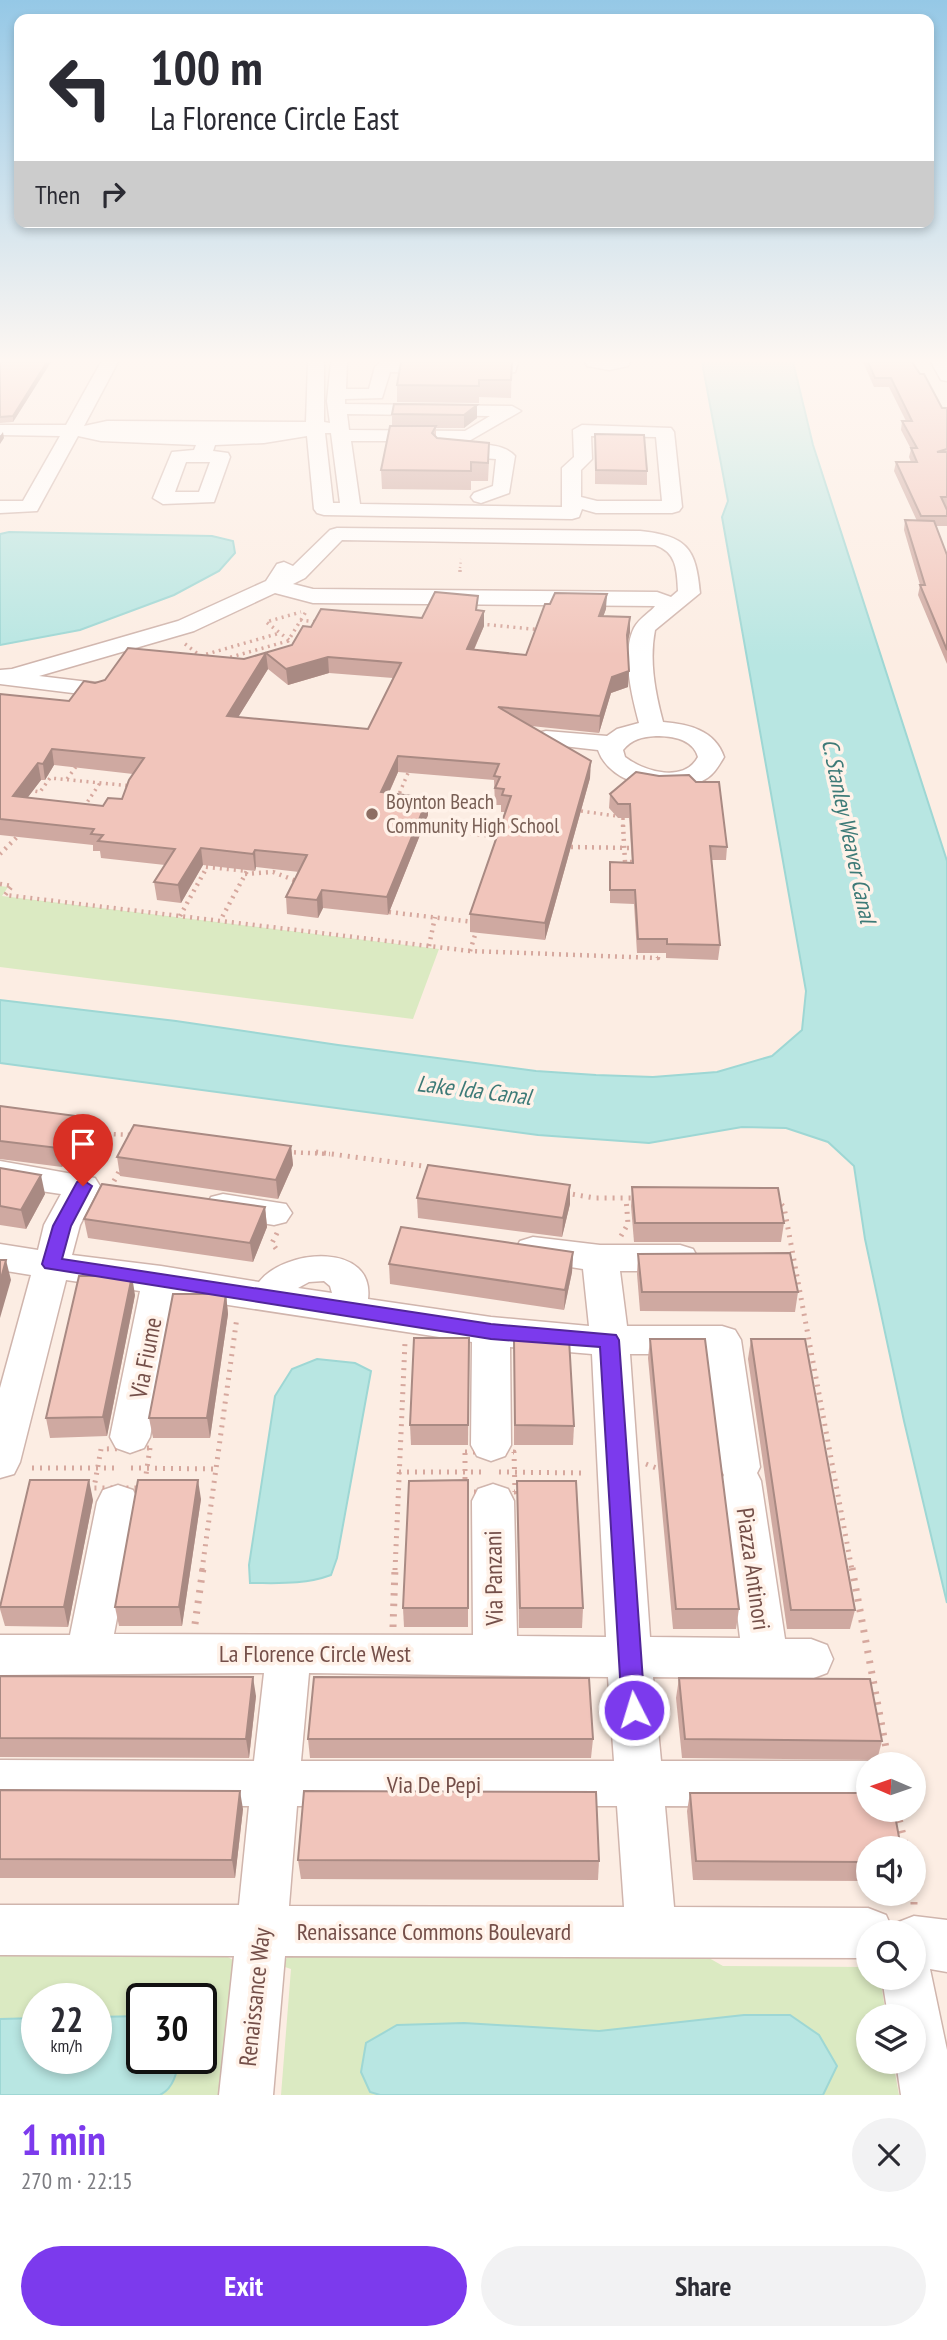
<!DOCTYPE html>
<meta charset="utf-8">
<style>
:root{--surface:#fff;--page:#f2f2f3;--text:#2b2b33;--muted:#7c7c81;--accent:#7c3aed}
body{margin:0;font-family:"PT Sans Narrow",sans-serif;background:var(--page);color:var(--text);height:100vh;display:flex;flex-direction:column;font-size:26px;white-space:nowrap}
*{box-sizing:border-box;margin:0}
p{font-size:23px;color:var(--muted)}
.icon{flex:none;width:38px;height:38px;fill:none;stroke:currentColor;stroke-width:2;stroke-linecap:round;stroke-linejoin:round}
.map{position:relative;height:2095px;overflow:hidden}
.panel{display:flex;flex-direction:column;background:var(--surface);flex:1}
.panel>*{flex:none}
.banner{position:absolute;left:14px;top:14px;width:920px;height:214px;border-radius:14px;box-shadow:0 4px 10px #0003;background:#fff;color:var(--text);overflow:hidden}
.needle{width:46px;rotate:272deg}
.fabs{position:absolute;left:856px;top:1752px;display:grid;gap:14px}
.fabs a{display:grid;place-items:center;width:70px;height:70px;border-radius:50%;background:var(--surface);box-shadow:0 4px 10px #0003;font-size:35px}
.speed{position:absolute;left:21px;top:1983px;display:flex;gap:14px;font-size:35px;font-weight:700;text-align:center}
.speed>*{display:grid;place-content:center;width:91px;height:91px;border-radius:50%;background:var(--surface);box-shadow:0 4px 10px #0003;line-height:1}
.speed small{font-size:18px;font-weight:400}
.speed .limit{border:4px solid #111;border-radius:10px;background:#fff;color:#111}
.pin{position:absolute;display:grid;place-items:center;width:60px;height:60px;color:#fff;margin:-72px -30px;border-radius:50% 50% 50% 0;rotate:-45deg;box-shadow:0 0 7px #0007}
.pin .icon{rotate:45deg}
.me{position:absolute;width:77px;margin:-38px;rotate:355deg;stroke-linejoin:round;filter:drop-shadow(0 0 5px #0008)}
.turn{display:flex;align-items:center;gap:24px;height:147px;padding:0 21px;font-size:32px}
.turn .icon{width:91px;height:91px;stroke-width:2.5}
.turn b{display:block;font-size:49px;line-height:60px}
.then{display:flex;align-items:center;height:66px;padding:0 21px;background:#0003;gap:14px;font-size:26px}
.round{display:grid;place-items:center;flex:none;width:74px;height:74px;border-radius:37px;background:var(--page)}
.summary{display:flex;align-items:center;justify-content:space-between;height:119px;padding:0 21px}
h1{font-size:42px;font-weight:700;line-height:52px;color:var(--accent)}
.cta{display:flex;gap:14px;margin-top:auto;padding:14px 21px}
.cta a{flex:1;height:80px;border-radius:42px;background:var(--accent);color:#fff;font-size:28px;font-weight:700;line-height:80px;text-align:center}
.cta a+a{background:var(--page);color:var(--text)}
.map>svg:first-child{display:block}
.green{fill:#dbeac2}
.water{fill:#b8e6e2;stroke:#9ed7d4;stroke-width:2}
.lines{fill:none;stroke-linecap:round;stroke-linejoin:round}
.minor-casing{stroke:#d0b5ad;stroke-width:3}
.path-far4{stroke:#d6a89e;stroke-width:2.5;stroke-dasharray:1 3.5;stroke-linecap:butt}
.path-far3{stroke:#d6a89e;stroke-width:3.5;stroke-dasharray:2 4.5;stroke-linecap:butt}
.path-far2{stroke:#d6a89e;stroke-width:4.5;stroke-dasharray:2 5;stroke-linecap:butt}
.path-far1{stroke:#d6a89e;stroke-width:5;stroke-dasharray:2 6;stroke-linecap:butt}
.path{stroke:#d6a89e;stroke-width:7;stroke-dasharray:2.5 8;stroke-linecap:butt}
.minor{fill:#fff;fill-rule:evenodd}
.wall{fill:#cfa9a1;fill-rule:evenodd}
.shaded-wall{fill:#a98a83}
.building{fill:#f1c5bb;stroke:#a98a83;stroke-width:2;fill-rule:evenodd}
.route{fill:#7c3aed;stroke:#51269a;stroke-width:2}
.education-dot{fill:#8d6e63;stroke:#fff2e9;stroke-width:2.5}
.labels{text-anchor:middle;stroke-width:7;stroke-linejoin:round;paint-order:stroke}
.education-label{font-size:21px;fill:#785e54;stroke:#fff2e9;text-anchor:start}
.water-label{font-size:23px;font-style:italic;fill:#3d7a77;stroke:#fff2e9}
.near-street-label{font-size:24px;fill:#744f49;stroke:#fff2e9}
</style>
<div class="map">
<svg width="947" height="2095" viewBox="0 0 947 2095">
<rect width="100%" height="100%" fill="#fcede3"/>
<g class="green">
<polygon points="0,886 8,887 2,896 439,949 413,1019 0,967"/>
<polygon points="294,1952 702,1954 723,1966 865,1967 868,1978 876,1978 882,1989 886,2016 868,2016 868,2062 893,2062 899,2095 823,2095 836,2066 790,2015 744,2015 599,2031 464,2023 397,2025 370,2092 380,2095 281,2095 291,1969 282,1966 288,1956"/>
<path d="M215 1954H223L236 1962 222 2095H160C174 2088 177 2072 179 2058H201V1998H142V2016L96 2017V1998H37V2018L0 2019V1956Z"/>
</g>
<g class="water">
<polygon points="702,362 793,362 813,445 947,861 947,1603 904,1421 865,1239 854,1166 828,1142 786,1128 742,1127 649,1143 538,1135 0,1063 0,1000 176,1021 338,1045 536,1071 596,1075 653,1077 717,1072 772,1056 802,1030 806,991 722,517 728,501"/>
<polygon points="9,532 212,536 233,541 235,553 219,571 174,595 80,630 0,645 0,534"/>
<path d="M317 1359 355 1363 371 1371 337 1558 331 1575C304 1585 279 1583 250 1583L249 1565 275 1396 292 1369Z"/>
<polygon points="744,2015 790,2015 819,2035 837,2066 823,2095 380,2095 370,2092 361,2072 366,2043 397,2025 464,2023 599,2031"/>
<path d="M142 2016V2058H179C177 2072 174 2088 160 2095H0V2019L37 2018V2058H96V2017Z"/>
</g>
<g class="lines">
<defs>
<g id="minor">
<path d="M101 362H118L84 426 107 421 306 422 308 362H324V422L330 423 327 401 331 362H347L346 389H369L375 367 381 362H518L515 372 509 373 390 372 382 398 345 399V404L512 406 521 411 469 441H351L360 504 562 507V468L574 457 573 430 582 425 671 428 674 432 682 507 679 511 672 513H596L582 509 579 517 572 519 324 515 317 513 314 509 307 436 264 443 215 445 213 451 228 453 230 457 214 502 163 504 153 498 172 452 194 450 196 445 101 441 78 436 37 511 0 513V501H23L60 436 0 435V425H66ZM347 414 490 416 465 431 349 430ZM325 433H331L340 503H333ZM591 436 656 437 662 501H597L581 497V470L592 459ZM186 462H210L199 492H175Z"/>
<polygon points="585,362 630,362 628,366 609,370 587,366"/>
<polygon points="931,362 947,362 947,381 941,380"/>
<path d="M448 445C468 445 501 440 515 456L509 493 481 503 474 501 471 497 474 493 493 486 496 459 441 455 439 451 441 447Z"/>
<path d="M337 528 640 531C686 536 696 547 700 593L655 630C649 661 655 692 663 722 688 724 715 730 724 757 718 767 713 776 702 781 669 795 611 787 598 750L537 743 534 738 537 733 546 731 607 736 617 729 639 723C632 697 621 654 634 628 639 618 652 611 655 606L313 603 275 593 194 631 39 676 105 684 109 689 105 694 97 696 0 684V670L12 669 178 621 266 581 277 564 284 562 293 566 330 530ZM342 540 655 545C677 552 677 571 678 591L671 597 657 592 313 589 293 584 305 578ZM656 736C673 736 693 739 698 757 684 783 645 772 625 757L623 750C632 739 642 737 656 736Z"/>
<path d="M0 1161 95 1178 100 1186 80 1225 72 1255 161 1266 259 1282C285 1248 375 1242 368 1299L491 1317 589 1326 583 1269 520 1259 515 1250 520 1241 533 1237 600 1245H680L693 1249 698 1258 693 1267 680 1271H620L627 1326H722L735 1330 741 1340 760 1467 757 1473 761 1481 785 1639H811L827 1645 833 1659 827 1673 811 1679 653 1677 661 1761H868L874 1764H868V1807L665 1806 674 1907 868 1908 886 1915 893 1931 896 1923 914 1916 947 1920V1972L930 1969 947 2050V2095H901L896 2062H914V2016H888L882 1978H914V1932H868V1958L285 1956 273 2095H219L234 1956 0 1955V1905H239L249 1806H0V1760L254 1761 264 1673 0 1675V1635H70L97 1502 103 1490 118 1485 133 1490 139 1502 114 1634 473 1635 472 1501 478 1489 493 1484 508 1489 514 1501 517 1636 606 1637 592 1354 510 1347 511 1445 505 1456 491 1461 477 1456 471 1445 472 1342 176 1297 150 1437 144 1448 130 1453 116 1448 110 1437 140 1291 66 1280 20 1462 14 1474 0 1478V1388L31 1275 0 1270V1244L38 1250 44 1225 61 1194 0 1185ZM324 1281 330 1286 332 1293 298 1288 309 1282ZM630 1354H705L720 1467 724 1475 721 1481 740 1638 650 1637ZM309 1673 608 1677 614 1761H301ZM297 1806H617L624 1907 289 1906Z"/>
<polygon points="223,1194 286,1204 292,1213 286,1222 274,1225 211,1215 206,1206 211,1197"/>
</g>
</defs>
<use href="#minor" class="minor-casing"/>
<polyline class="path-far4" points="460,568 461,559"/>
<g class="path-far3">
<polyline points="460,572 460,566"/>
<polyline points="300,620 318,622"/>
<polyline points="481,624 542,630"/>
<polyline points="289,640 266,622 301,612"/>
<polyline points="185,644 203,658"/>
<polyline points="200,656 280,633"/>
<polyline points="224,659 288,641 307,610"/>
<polyline points="67,779 78,764"/>
<polyline points="29,790 40,792 50,778 132,786"/>
<polyline points="397,799 408,773"/>
<polyline points="84,807 100,783"/>
<polyline points="581,811 616,816"/>
<polyline points="623,818 623,826"/>
</g>
<g class="path-far2">
<polyline points="623,825 625,862 636,862"/>
<polyline points="422,828 501,837"/>
<polyline points="571,847 631,848"/>
<polyline points="0,854 17,837"/>
<polyline points="199,866 247,871 220,921"/>
<polyline points="245,874 273,872 299,882"/>
<polyline points="0,884 12,886 5,895 470,951 658,958 658,949"/>
<polyline points="389,912 473,922"/>
<polyline points="180,916 207,867"/>
<polyline points="429,946 435,917"/>
<polyline points="470,951 476,932"/>
<polyline points="73,1127 87,1133 133,1135"/>
<polyline points="287,1152 330,1154"/>
</g>
<g class="path-far1">
<polyline points="316,1152 431,1167"/>
<polyline points="114,1181 122,1166"/>
<polyline points="565,1193 595,1198 637,1198"/>
<polyline points="776,1199 784,1207 852,1570"/>
<polyline points="277,1233 272,1243 277,1250"/>
<polyline points="621,1236 628,1224 626,1198"/>
<polygon points="150,1448 144,1488 94,1488 101,1449"/>
<polygon points="465,1452 514,1452 515,1492 465,1492"/>
<polyline points="646,1464 664,1471"/>
<polyline points="32,1468 117,1468"/>
<polyline points="131,1468 216,1469"/>
<polyline points="399,1472 484,1472"/>
<polyline points="499,1472 584,1473"/>
<polyline points="202,1570 237,1317"/>
<polyline points="395,1570 405,1342"/>
</g>
<g class="path">
<polyline points="852,1568 889,1764"/>
<polyline points="195,1624 203,1568"/>
<polyline points="393,1627 395,1568"/>
<polyline points="897,1810 906,1848"/>
<polyline points="914,1881 914,1908"/>
</g>
<use href="#minor" class="minor"/>
</g>
<g class="wall">
<polygon points="0,362 51,362 13,422 0,423"/>
<polygon points="512,362 511,398 479,397 479,403 397,402 397,385"/>
<polygon points="863,362 912,362 942,408 947,408 947,507 946,507 947,510 947,526 936,526 947,555 947,664 918,595 920,585 904,530 905,520 917,521 894,471 896,462 911,462 909,457 911,449 901,430 902,421 906,421 889,387 874,387"/>
<polygon points="477,405 477,418 464,428 436,428 436,438 489,461 488,481 471,481 471,490 382,489 381,470 392,426 392,414"/>
<polygon points="595,434 647,471 647,485 595,484"/>
<path d="M606 609 603 616 630 632 627 643 628 687 611 693 599 733 531 726 590 778 545 940 470 932V914L505 812H501V805H495L494 780 398 772 389 793 428 815 388 915 323 908 318 918 287 914 286 897 299 872 256 867 255 871 203 865 181 903 157 900 154 882 165 865 101 858 100 851H93V845L0 835V694L69 701 95 683 244 659 292 645 311 627 422 618 477 610 484 626 474 650 526 655ZM268 669 288 685 329 673 393 678 368 729 238 717ZM54 765 133 774 122 799 103 806 27 798 41 780H45Z"/>
<polygon points="610,794 727,847 726,860 711,860 720,945 718,960 666,958 666,953 637,953 634,904 610,903 610,862 632,863 629,818 618,818 609,808"/>
<polygon points="0,1106 76,1116 80,1135 62,1167 0,1159"/>
<polygon points="291,1146 293,1165 278,1199 120,1176 117,1157"/>
<polygon points="0,1168 45,1194 26,1229 0,1225"/>
<polygon points="632,1187 784,1223 781,1242 634,1242 631,1206"/>
<polygon points="417,1198 570,1204 562,1237 418,1218"/>
<polygon points="265,1207 267,1227 253,1262 88,1238 84,1219"/>
<polygon points="573,1252 572,1272 564,1310 390,1284 389,1264"/>
<polygon points="638,1254 798,1292 795,1312 640,1311 637,1274"/>
<polygon points="226,1294 228,1314 210,1438 153,1438 149,1418"/>
<polygon points="135,1295 107,1436 50,1438 46,1418"/>
<polygon points="469,1338 468,1445 411,1445 410,1425"/>
<polygon points="514,1339 574,1426 573,1445 514,1445"/>
<polygon points="650,1339 739,1609 736,1629 673,1629 648,1358"/>
<polygon points="751,1339 855,1610 850,1629 787,1629 748,1359"/>
<polygon points="468,1480 468,1627 404,1627 403,1608"/>
<polygon points="517,1481 583,1608 582,1628 519,1628"/>
<polygon points="201,1499 182,1626 119,1626 115,1607"/>
<polygon points="93,1500 68,1627 5,1626 0,1609 0,1604"/>
<polygon points="0,1676 256,1696 249,1758 0,1757"/>
<polygon points="679,1678 882,1741 877,1760 682,1758 676,1698"/>
<polygon points="308,1739 593,1739 591,1758 310,1758"/>
<polygon points="0,1790 243,1809 235,1878 0,1878"/>
<polygon points="690,1793 868,1848 868,1881 693,1880 687,1811"/>
<polygon points="298,1860 599,1861 598,1880 301,1879"/>
</g>
<g class="shaded-wall">
<polygon points="47,362 51,362 13,422 13,416"/>
<polygon points="477,405 477,418 464,428 464,415"/>
<polygon points="3,432 4,438 0,444 0,436"/>
<polygon points="607,594 606,609 598,631 599,616"/>
<polygon points="484,611 484,626 467,665 467,649"/>
<polygon points="630,617 630,632 626,650 627,635"/>
<polygon points="266,653 268,669 229,732 227,716"/>
<polygon points="328,657 329,673 288,685 286,669"/>
<polygon points="629,671 628,687 611,693 599,733 600,716 612,677"/>
<polygon points="52,749 54,765 45,780 43,764"/>
<polygon points="398,756 398,772 382,808 381,792"/>
<polygon points="591,761 590,778 545,940 545,923"/>
<polygon points="38,763 41,780 16,813 13,796"/>
<polygon points="428,798 428,815 388,915 387,897"/>
<polygon points="201,848 203,865 181,903 178,885"/>
<polygon points="255,850 256,867 255,871 253,854"/>
<polygon points="322,890 323,908 318,918 317,900"/>
<polygon points="76,1116 80,1135 62,1167 58,1148"/>
<polygon points="291,1146 293,1165 278,1199 276,1180"/>
<polygon points="41,1175 45,1194 26,1229 21,1210"/>
<polygon points="570,1185 570,1204 562,1237 563,1218"/>
<polygon points="265,1207 267,1227 253,1262 250,1243"/>
<polygon points="573,1252 572,1272 564,1310 565,1290"/>
<polygon points="6,1260 11,1280 0,1318 0,1282"/>
<polygon points="132,1276 135,1295 107,1436 103,1417"/>
<polygon points="226,1294 228,1314 210,1438 207,1418"/>
<polygon points="89,1480 93,1500 68,1627 64,1607"/>
<polygon points="198,1480 201,1499 182,1626 179,1607"/>
<polygon points="253,1677 256,1696 249,1758 246,1739"/>
<polygon points="240,1791 243,1809 235,1878 232,1860"/>
</g>
<g class="building">
<polygon points="0,362 47,362 13,416 0,417"/>
<polygon points="401,362 512,362 511,380 479,380 479,386 397,385"/>
<polygon points="868,362 912,362 920,374 924,374 942,408 947,408 947,449 937,452 947,452 947,497 941,497 947,510 947,516 921,516 896,462 917,462 911,448 917,448 902,421 912,421 891,378 875,378"/>
<polygon points="394,404 477,405 464,415 392,414"/>
<polygon points="390,426 436,426 432,433 437,438 489,443 488,463 471,462 471,471 381,470"/>
<polygon points="595,434 644,435 647,471 596,470"/>
<polygon points="905,520 934,521 947,555 947,650 920,585 925,585"/>
<path d="M435 592 478 596 476 610 484 611 467 649 526 655 545 604H550L555 593 607 594 599 616 630 617 627 635 629 671 612 677 600 716 498 707 591 761 545 923 470 914 511 796 502 795 504 789 495 788 500 777 494 776 499 764 398 756 381 792 428 798 387 897 322 890 317 900 286 897 307 855 255 850 253 854 201 848 178 885 154 882 175 849 98 841 103 835 91 834 94 829 0 819V694L69 701 84 681 95 683 105 680 128 648 244 659 292 645 303 626 311 627 321 609 422 618ZM266 653 286 669 328 657 401 663 368 729 227 716ZM52 749 144 758 129 780 122 799 108 798 103 806 13 796 38 763 43 764Z"/>
<polygon points="636,772 659,776 689,775 696,782 719,782 727,847 710,846 720,945 667,944 667,939 638,939 635,890 610,890 610,862 633,863 630,804 618,804 610,794"/>
<polygon points="0,1106 76,1116 58,1148 0,1141"/>
<polygon points="134,1125 291,1146 276,1180 117,1157"/>
<polygon points="428,1165 570,1185 563,1218 417,1198"/>
<polygon points="0,1168 41,1175 21,1210 0,1206"/>
<polygon points="102,1184 265,1207 250,1243 84,1219"/>
<polygon points="632,1187 778,1188 784,1223 635,1223"/>
<polygon points="401,1227 573,1252 565,1290 389,1264"/>
<polygon points="790,1253 798,1292 642,1292 638,1254"/>
<polygon points="0,1260 6,1260 0,1282"/>
<polygon points="79,1276 132,1276 103,1417 46,1418"/>
<polygon points="173,1294 226,1294 207,1418 149,1418"/>
<polygon points="414,1338 469,1338 468,1425 410,1425"/>
<polygon points="514,1339 569,1339 574,1426 515,1425"/>
<polygon points="650,1339 705,1339 739,1609 676,1609"/>
<polygon points="751,1339 805,1339 855,1610 791,1610"/>
<polygon points="30,1480 89,1480 64,1607 0,1607"/>
<polygon points="138,1480 198,1480 179,1607 115,1607"/>
<polygon points="468,1480 468,1608 403,1608 409,1481"/>
<polygon points="517,1481 576,1481 583,1608 520,1608"/>
<polygon points="0,1676 253,1677 246,1739 0,1738"/>
<polygon points="314,1677 589,1678 593,1739 308,1739"/>
<polygon points="679,1678 870,1679 882,1741 685,1739"/>
<polygon points="0,1790 240,1791 232,1860 0,1859"/>
<polygon points="304,1791 596,1792 599,1861 298,1860"/>
<polygon points="690,1793 868,1793 868,1810 894,1810 901,1848 868,1848 868,1862 696,1861"/>
</g>
<linearGradient id="sky" x2="0" y2="1"><stop stop-color="#95c8e6"/><stop offset="0.55" stop-color="#fef7f2"/><stop offset="1" stop-color="#fef7f2" stop-opacity="0"/></linearGradient>
<rect width="947" height="656" fill="url(#sky)"/>
<polygon class="route" points="83,1180 92,1186 71,1226 62,1259 491,1324 616,1335 619,1340 645,1710 642,1718 634,1721 625,1718 622,1710 600,1347 491,1339 45,1268 42,1264 53,1226 77,1182"/>
<circle class="education-dot" cx="372" cy="814" r="7"/>
<g class="labels">
<g class="education-label">
<text x="386" y="809">Boynton Beach<tspan x="386" dy="24">Community High School</tspan></text>
</g>
<g class="water-label">
<text transform="translate(849 831) rotate(78)" y="8">C. Stanley Weaver Canal</text>
<text transform="translate(474 1090) rotate(7)" y="8">Lake Ida Canal</text>
</g>
<g class="near-street-label">
<text transform="translate(146 1358) rotate(-79)" y="8">Via Fiume</text>
<text transform="translate(753 1569) rotate(82)" y="8">Piazza Antinori</text>
<text transform="translate(494 1578) rotate(-91)" y="8">Via Panzani</text>
<text x="315" y="1662">La Florence Circle West</text>
<text x="434" y="1793">Via De Pepi</text>
<text x="434" y="1940">Renaissance Commons Boulevard</text>
<text transform="translate(255 1997) rotate(-84)" y="8">Renaissance Way</text>
</g>
</g>
</svg>
<div class="fabs">
<a><svg class="needle" viewBox="-14 -14 28 28"><path d="M0-13l5 13h-10z" fill="#e53935"/><path d="M0 13l5-13h-10z" fill="#7c7c81"/></svg></a>
<a><svg class="icon" aria-label="sound" viewBox="0 0 24 24"><path d="M4 9h4l5-4v14l-5-4H4zM17 9q2 3 0 6"/></svg></a>
<a><svg class="icon" aria-label="search" viewBox="0 0 24 24"><circle cx="10" cy="10" r="6"/><path d="M15 15l6 6"/></svg></a>
<a><svg class="icon" aria-label="layers" viewBox="0 0 24 24"><path d="M12 4l9 5-9 5-9-5zM3 14l9 5 9-5"/></svg></a>
</div>
<div class="speed"><div>22<small>km/h</small></div><div class="limit">30</div></div>
<div class="pin" style="left:83px;top:1186px;background:#d93025"><svg class="icon" aria-label="arrive" viewBox="0 0 24 24"><path d="M6 21V4h12l-3 4 3 4H6"/></svg></div>
<svg class="me" style="left:634px;top:1710px" viewBox="-20 -20 40 40"><circle r="17" fill="#7c3aed" stroke="#fff" stroke-width="3"/><path d="M0-11L8 9 0 5-8 9z" fill="#fff"/></svg>
<div class="banner">
<div class="turn"><svg class="icon" aria-label="left" viewBox="0 0 24 24"><path d="M17 20v-9H6M10 6l-5 5 5 5"/></svg><div><b>100 m</b>La Florence Circle East</div></div>
<div class="then">Then<svg class="icon" aria-label="right" viewBox="0 0 24 24"><path d="M7 20v-9h11M14 6l5 5-5 5"/></svg></div>
</div>
</div>
<section class="panel">
<div class="summary"><div><h1>1 min</h1><p>270 m · 22:15</p></div><a class="round"><svg class="icon" aria-label="close" viewBox="0 0 24 24"><path d="M6 6l12 12M18 6L6 18"/></svg></a></div>
<div class="cta"><a>Exit</a><a>Share</a></div>
</section>
